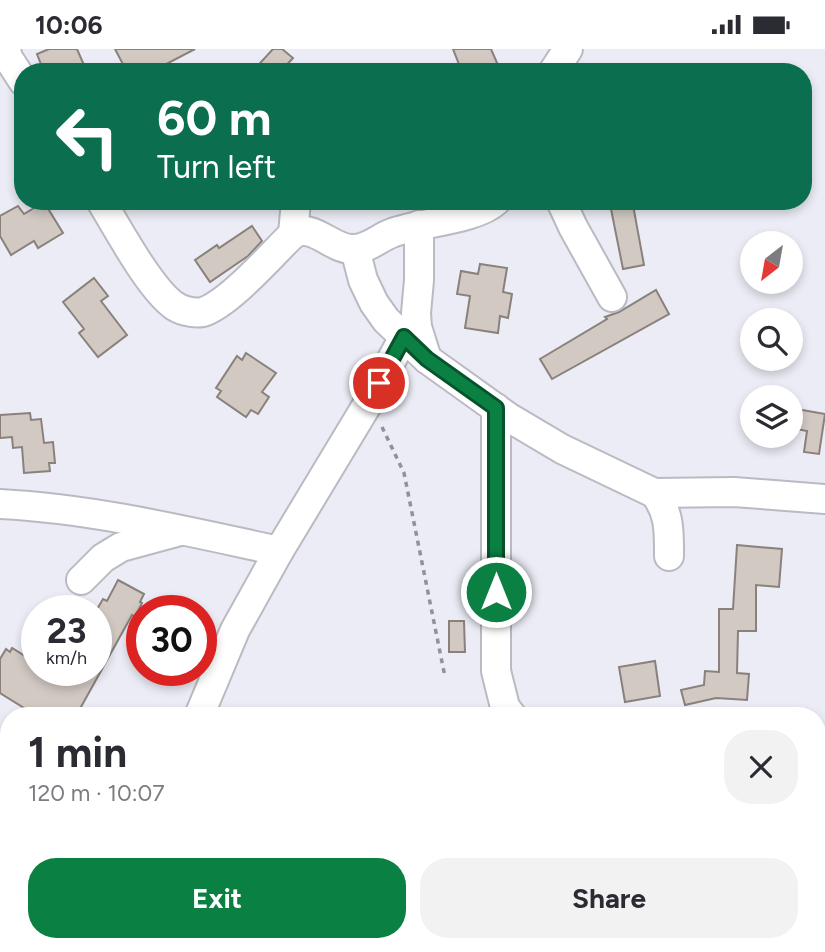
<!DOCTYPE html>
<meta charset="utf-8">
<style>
:root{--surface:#fff;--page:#f2f2f3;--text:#2b2b33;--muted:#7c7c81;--accent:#0b8043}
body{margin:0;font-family:Figtree,sans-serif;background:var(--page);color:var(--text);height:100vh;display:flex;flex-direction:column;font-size:26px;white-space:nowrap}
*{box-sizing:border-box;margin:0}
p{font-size:23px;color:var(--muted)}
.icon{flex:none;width:38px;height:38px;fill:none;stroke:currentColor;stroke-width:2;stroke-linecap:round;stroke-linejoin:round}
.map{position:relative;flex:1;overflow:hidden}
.drawer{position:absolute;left:0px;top:658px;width:826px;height:245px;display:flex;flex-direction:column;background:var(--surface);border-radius:28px 28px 0 0;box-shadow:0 4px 10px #0003}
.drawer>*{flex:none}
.hud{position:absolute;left:14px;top:14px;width:798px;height:147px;border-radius:28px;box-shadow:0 4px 10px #0003;background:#0b6e4f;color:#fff;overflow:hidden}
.needle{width:46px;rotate:211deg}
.fabs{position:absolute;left:740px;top:182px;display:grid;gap:14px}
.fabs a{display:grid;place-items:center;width:63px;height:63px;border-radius:50%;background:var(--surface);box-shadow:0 4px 10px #0003;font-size:35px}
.speed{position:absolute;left:21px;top:546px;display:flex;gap:14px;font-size:35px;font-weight:700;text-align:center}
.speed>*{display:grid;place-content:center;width:91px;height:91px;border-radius:50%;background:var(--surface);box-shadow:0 4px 10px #0003;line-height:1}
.speed small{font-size:18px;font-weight:400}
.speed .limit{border:10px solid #d22;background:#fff;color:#111}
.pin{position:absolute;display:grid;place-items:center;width:60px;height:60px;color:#fff;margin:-30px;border:4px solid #fff;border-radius:50%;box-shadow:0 2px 7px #0007}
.me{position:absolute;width:77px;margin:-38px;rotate:0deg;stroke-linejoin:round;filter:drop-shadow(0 0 5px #0008)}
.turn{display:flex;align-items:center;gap:24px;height:147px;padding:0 28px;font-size:32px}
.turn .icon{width:91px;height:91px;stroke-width:2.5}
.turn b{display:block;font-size:49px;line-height:60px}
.round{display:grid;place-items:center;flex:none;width:74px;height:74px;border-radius:28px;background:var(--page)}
.summary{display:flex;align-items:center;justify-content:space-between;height:119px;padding:0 28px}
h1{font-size:42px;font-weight:700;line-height:52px}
.action{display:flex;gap:14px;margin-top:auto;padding:14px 28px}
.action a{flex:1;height:80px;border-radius:28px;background:var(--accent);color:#fff;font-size:28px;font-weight:700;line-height:80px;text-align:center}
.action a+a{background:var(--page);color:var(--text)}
.status{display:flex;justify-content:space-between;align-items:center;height:49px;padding:0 35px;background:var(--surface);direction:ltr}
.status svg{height:19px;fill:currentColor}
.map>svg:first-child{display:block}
.building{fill:#d2c9c3;stroke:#89817b;stroke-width:2}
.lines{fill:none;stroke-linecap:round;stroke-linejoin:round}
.minor-casing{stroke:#babac3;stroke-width:32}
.path{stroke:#919198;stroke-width:3.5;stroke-dasharray:5 5;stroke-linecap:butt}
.minor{stroke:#fff;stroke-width:28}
.route-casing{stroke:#07532c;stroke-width:18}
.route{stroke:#0b8043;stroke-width:12}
</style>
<div class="status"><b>10:06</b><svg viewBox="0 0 49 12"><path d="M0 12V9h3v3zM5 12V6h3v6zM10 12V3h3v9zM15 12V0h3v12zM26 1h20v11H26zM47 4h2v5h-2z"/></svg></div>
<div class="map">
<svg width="825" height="903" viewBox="0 0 825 903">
<rect width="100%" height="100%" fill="#ececf6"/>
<g class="building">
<polygon points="49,0 77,0 87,23 44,23 37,5"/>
<polygon points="115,0 195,0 151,23 127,23"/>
<polygon points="273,0 282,0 293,9 280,23 252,23"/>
<polygon points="453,0 491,0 501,23 462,23"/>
<polygon points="44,153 63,184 38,199 34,192 11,206 0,187 0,167 18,157 24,165"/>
<polygon points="633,156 644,216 623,220 611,160"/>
<polygon points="252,177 262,192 248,207 210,233 195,211 217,196 219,199"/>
<polygon points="480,215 507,219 503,243 512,245 508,269 500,267 498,284 465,279 470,247 457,245 461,222 478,225"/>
<polygon points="94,229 108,247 101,252 127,286 98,308 79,284 84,280 63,253"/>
<polygon points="656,241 669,265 552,330 540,310 607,270 605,268 619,263"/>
<polygon points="246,304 276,324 262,343 269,348 258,365 251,361 246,368 217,348 221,342 216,339 237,307 242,311"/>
<polygon points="791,359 825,365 819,405 804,403 807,382 791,379"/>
<polygon points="30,364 31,371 41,370 44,394 53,393 55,414 49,414 50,422 24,424 22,398 13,399 12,388 0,389 0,366"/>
<polygon points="737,496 782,500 779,538 756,536 756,582 738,582 737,624 749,625 747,651 716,649 685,656 681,641 704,636 705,622 719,623 719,560 733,560"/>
<polygon points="118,531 144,545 140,553 142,554 135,568 132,566 76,667 37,667 0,644 0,610 6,600 10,603 12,599 33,612 31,615 37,618 37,621 41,621 58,631 63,621 96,621 96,562 103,550 107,552"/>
<polygon points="449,572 464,572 465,603 449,603"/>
<polygon points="655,612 660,647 625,653 619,618"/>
</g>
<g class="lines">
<defs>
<g id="minor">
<polyline points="6,0 8,9 23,32"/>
<polyline points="553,23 568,0"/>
<path d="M101 152C118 180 148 236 172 255 179 261 193 265 203 263 230 254 272 205 293 185 313 173 332 201 353 200 369 200 378 189 392 184 421 173 475 171 496 152"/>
<polyline points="561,152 573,178 612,248"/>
<polyline points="419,176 419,231 416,264 417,278 427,310"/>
<polyline points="293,185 296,152"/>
<path d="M355 200 363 231 374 254 386 271 427 310 508 368 562 400 654 444C670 463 669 483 669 507"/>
<polyline points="496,359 496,622 505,658 512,667"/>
<polyline points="654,444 734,443 825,450"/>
<path d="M0 455C95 460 186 482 279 502"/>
<polyline points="81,531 103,509 121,498 180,482"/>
<polyline points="199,667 235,581 279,502 367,356 404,288"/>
<polyline points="0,728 9,734"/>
<polyline points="817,771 825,778"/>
<polyline points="817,850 825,816"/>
<polyline points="115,903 119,894"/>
<polyline points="805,903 807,894"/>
</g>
</defs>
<use href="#minor" class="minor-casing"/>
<polyline class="path" points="382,378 404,424 445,628"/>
<use href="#minor" class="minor"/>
</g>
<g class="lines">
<defs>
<polyline id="route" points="379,334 404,288 427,310 496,359 496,543"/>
</defs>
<use href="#route" class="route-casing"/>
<use href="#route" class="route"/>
</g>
</svg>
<div class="fabs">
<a><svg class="needle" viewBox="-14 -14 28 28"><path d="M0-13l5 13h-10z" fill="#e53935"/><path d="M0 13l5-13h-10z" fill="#7c7c81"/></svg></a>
<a><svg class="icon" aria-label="search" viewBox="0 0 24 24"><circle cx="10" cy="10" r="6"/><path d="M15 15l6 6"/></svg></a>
<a><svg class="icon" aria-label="layers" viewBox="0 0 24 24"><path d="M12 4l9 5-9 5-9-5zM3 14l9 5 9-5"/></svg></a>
</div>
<div class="speed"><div>23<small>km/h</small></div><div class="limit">30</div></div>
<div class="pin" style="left:379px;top:334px;background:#d93025"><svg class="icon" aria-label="arrive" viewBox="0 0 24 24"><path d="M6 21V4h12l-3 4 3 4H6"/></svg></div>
<svg class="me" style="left:496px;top:543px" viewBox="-20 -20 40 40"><circle r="17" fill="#0b8043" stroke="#fff" stroke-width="3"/><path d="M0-11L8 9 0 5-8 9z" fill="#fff"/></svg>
<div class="hud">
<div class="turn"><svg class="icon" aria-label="left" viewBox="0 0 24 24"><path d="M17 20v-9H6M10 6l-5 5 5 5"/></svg><div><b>60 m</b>Turn left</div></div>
</div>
<section class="drawer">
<div class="summary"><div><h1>1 min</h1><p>120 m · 10:07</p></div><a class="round"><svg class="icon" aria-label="close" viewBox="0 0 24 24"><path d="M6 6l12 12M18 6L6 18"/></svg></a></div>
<div class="action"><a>Exit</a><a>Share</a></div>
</section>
</div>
